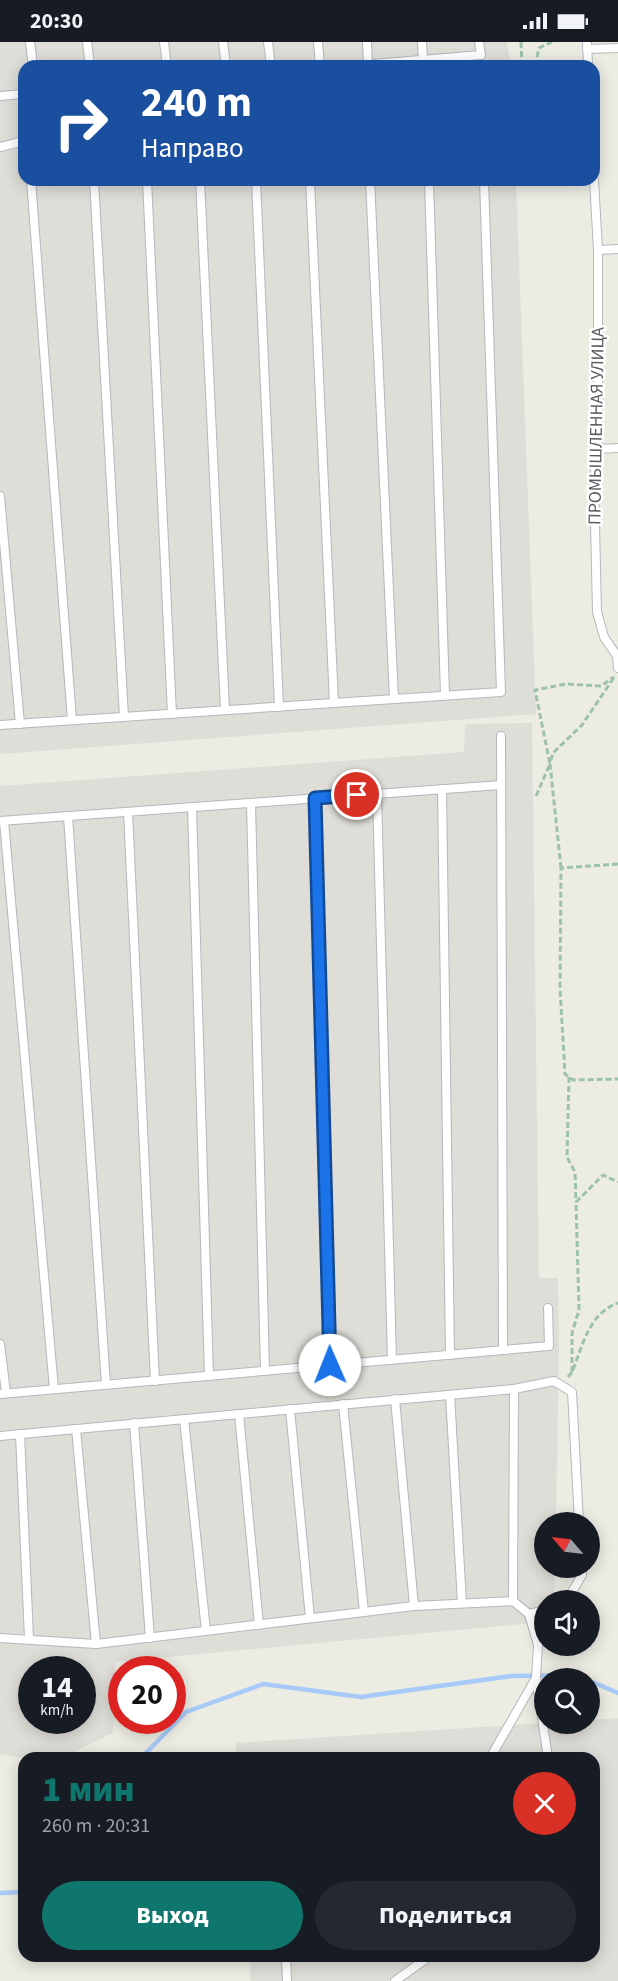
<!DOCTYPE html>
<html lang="ru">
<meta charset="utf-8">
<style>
:root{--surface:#171b24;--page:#242831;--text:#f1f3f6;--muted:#9ea1a6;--accent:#0f766e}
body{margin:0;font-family:"Source Sans 3",sans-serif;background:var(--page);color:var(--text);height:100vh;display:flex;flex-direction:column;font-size:22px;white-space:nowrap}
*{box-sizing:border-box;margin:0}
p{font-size:20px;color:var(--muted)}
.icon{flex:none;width:33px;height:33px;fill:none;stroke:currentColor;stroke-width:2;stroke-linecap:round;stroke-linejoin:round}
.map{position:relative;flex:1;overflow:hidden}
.details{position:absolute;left:18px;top:1710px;width:582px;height:210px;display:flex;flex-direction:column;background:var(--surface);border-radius:18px;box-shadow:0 3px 15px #0003}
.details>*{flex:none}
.banner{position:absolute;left:18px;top:18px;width:582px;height:126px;border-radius:18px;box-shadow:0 3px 15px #0003;background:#1a4fa0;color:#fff;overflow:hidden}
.needle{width:39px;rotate:298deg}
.buttons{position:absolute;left:534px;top:1470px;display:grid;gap:12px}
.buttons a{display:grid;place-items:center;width:66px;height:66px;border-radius:50%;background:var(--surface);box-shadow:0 3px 15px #0003;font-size:30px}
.speed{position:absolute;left:18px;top:1614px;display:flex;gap:12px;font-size:30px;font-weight:700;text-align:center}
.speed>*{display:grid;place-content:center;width:78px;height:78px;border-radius:50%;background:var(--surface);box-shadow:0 3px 15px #0003;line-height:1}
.speed small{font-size:15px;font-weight:400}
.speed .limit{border:9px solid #d22;background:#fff;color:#111}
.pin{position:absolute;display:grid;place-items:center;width:51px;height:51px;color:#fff;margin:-26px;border:3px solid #fff;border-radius:50%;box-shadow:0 2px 6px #0007}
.me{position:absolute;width:66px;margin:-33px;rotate:359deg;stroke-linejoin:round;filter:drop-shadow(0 0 4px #0008)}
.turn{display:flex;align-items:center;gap:21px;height:126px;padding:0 24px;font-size:27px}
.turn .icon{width:78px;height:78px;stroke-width:2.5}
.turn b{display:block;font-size:42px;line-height:51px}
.round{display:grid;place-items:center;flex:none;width:63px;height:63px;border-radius:32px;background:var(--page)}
.headline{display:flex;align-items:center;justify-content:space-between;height:102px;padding:0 24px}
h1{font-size:36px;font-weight:800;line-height:45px;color:var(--accent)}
.primary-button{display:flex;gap:12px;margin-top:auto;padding:12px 24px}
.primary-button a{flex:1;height:69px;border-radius:36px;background:var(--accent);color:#fff;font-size:24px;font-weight:800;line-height:69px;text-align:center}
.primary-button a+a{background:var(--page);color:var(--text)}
.status{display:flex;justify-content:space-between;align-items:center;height:42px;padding:0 30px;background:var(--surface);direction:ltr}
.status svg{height:16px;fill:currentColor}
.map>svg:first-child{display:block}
.industrial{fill:#deddd7;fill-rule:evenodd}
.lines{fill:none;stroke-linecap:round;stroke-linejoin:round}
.stream{stroke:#a8caf8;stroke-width:4.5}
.service-casing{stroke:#b5b7bc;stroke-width:10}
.path{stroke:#9cc2ac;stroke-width:3;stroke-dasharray:6 3;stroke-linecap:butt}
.service{stroke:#fff;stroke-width:8}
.route-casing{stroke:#114b97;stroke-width:15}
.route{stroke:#1a73e8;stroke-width:10}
.labels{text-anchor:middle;stroke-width:5;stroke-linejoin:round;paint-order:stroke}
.street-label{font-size:18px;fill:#5b5d62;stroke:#fff}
</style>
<div class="status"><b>20:30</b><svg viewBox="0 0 49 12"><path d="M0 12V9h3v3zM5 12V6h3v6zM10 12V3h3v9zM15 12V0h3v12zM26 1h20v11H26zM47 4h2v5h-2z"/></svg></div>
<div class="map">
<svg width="618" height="1939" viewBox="0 0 618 1939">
<rect width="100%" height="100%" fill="#edece3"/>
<g class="industrial">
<polygon points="0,0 507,0 511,24 24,24 24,138 516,138 536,672 0,712"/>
<path d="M532 681 539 1236H558L559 1311 556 1480H544V1526H555L554 1558H544V1580L115 1620 113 1691 61 1716H24L0 1712V744L464 710 465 682ZM32 1628H82V1678H32Z"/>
<polygon points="618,1676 618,1939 251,1939 249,1914 594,1914 594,1716 237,1716 236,1701 544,1681 590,1682 590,1678"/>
</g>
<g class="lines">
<g class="stream">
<polyline points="590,1639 618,1651"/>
<polyline points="141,1716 186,1670 263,1642 361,1655 511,1634 574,1633 583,1636"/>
<polyline points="0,1851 24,1850"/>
</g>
<defs>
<g id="service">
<polyline points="30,0 33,24"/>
<polyline points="87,0 90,24"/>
<polyline points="164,0 167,24"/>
<polyline points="223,0 226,24"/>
<polyline points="268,0 271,24"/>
<polyline points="318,0 320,24"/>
<polyline points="367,0 368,22"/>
<polyline points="422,0 423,18"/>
<polyline points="587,0 588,24"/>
<polyline points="587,7 618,6"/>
<polyline points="349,24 481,13 479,0"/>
<polyline points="0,54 24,52"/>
<polyline points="0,105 24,99"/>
<polyline points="31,138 72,678"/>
<polyline points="94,138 124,675"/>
<polyline points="147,138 172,672"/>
<polyline points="200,138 225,668"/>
<polyline points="256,138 279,665"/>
<polyline points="310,138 334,661"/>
<polyline points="370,138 394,657"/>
<polyline points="429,138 445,653"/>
<polyline points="594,138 598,208 598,407 594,438 597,570 604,595 617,614 618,626"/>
<polyline points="598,208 618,207"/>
<polyline points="598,407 618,406"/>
<polyline points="0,454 20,682"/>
<polyline points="0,683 501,650 484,138"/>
<polyline points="501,694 503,1308"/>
<polyline points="442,747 450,1313"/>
<polyline points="377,752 392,1318"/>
<polyline points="315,756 330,1323"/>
<polyline points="251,761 265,1329"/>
<polyline points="192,765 209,1334"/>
<polyline points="128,770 155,1339"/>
<polyline points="68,774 106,1343"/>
<polyline points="0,779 501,743"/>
<polyline points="4,779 54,1347"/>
<polyline points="0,1302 6,1351"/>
<polyline points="0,1352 549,1304 548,1266"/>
<polyline points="450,1353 462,1561"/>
<polyline points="395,1357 414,1564"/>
<polyline points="343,1362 364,1570"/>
<polyline points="290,1367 310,1576"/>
<polyline points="239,1372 259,1583"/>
<polyline points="184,1377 206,1589"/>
<polyline points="134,1381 150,1596"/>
<polyline points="76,1387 96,1602"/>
<polyline points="20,1392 29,1596"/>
<polyline points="0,1394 514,1347 554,1339 572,1350 579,1480"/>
<polyline points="567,1558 582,1533 582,1526"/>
<polyline points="513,1559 514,1347"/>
<polyline points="529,1572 544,1568"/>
<polyline points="0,1596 96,1602 414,1564 513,1559 529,1572 538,1603 536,1636 548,1716"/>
<polyline points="490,1716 536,1636"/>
<polyline points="286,1914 287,1939"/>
<polyline points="395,1939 430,1914"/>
</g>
</defs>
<use href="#service" class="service-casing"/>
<g class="path">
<polyline points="521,0 522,24"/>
<polyline points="535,24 539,6 552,0"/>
<polyline points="536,754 550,722 535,648 566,642 601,644 614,635"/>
<polyline points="618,822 561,826 560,946 565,1032 573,1038 618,1037"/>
<polyline points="561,826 550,722 553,711 582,683 615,634"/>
<polyline points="569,1035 567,1115 575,1130 576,1160"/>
<polyline points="572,1330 572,1291 579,1268 576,1160 603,1133 618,1140"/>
<path d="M568 1335 572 1330C583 1304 588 1272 618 1261"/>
</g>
<use href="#service" class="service"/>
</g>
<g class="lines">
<defs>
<polyline id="route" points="330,1323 315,756 357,753"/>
</defs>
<use href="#route" class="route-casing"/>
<use href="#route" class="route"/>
</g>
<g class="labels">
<g class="street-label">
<text transform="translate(596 384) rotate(-89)" y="6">ПРОМЫШЛЕННАЯ УЛИЦА</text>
</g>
</g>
</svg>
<div class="buttons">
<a><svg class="needle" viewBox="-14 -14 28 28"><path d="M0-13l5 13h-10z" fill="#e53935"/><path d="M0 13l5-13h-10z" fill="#9ea1a6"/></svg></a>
<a><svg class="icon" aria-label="sound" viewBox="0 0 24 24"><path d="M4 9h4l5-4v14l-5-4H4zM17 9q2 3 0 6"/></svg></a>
<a><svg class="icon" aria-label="search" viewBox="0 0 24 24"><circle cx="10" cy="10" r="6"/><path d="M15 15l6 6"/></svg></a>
</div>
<div class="speed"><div>14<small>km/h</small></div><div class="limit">20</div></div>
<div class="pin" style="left:357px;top:753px;background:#d93025"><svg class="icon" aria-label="arrive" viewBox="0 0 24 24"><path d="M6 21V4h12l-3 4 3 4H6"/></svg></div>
<svg class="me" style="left:330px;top:1323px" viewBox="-20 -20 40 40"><circle r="19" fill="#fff"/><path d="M0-13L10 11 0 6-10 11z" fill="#1a73e8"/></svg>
<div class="banner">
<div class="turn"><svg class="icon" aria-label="right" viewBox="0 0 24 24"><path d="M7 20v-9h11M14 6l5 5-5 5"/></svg><div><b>240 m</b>Направо</div></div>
</div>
<section class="details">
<div class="headline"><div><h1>1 мин</h1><p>260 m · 20:31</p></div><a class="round" style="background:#d93025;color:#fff"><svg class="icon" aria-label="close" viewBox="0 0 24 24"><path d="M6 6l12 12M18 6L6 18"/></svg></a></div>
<div class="primary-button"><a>Выход</a><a>Поделиться</a></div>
</section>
</div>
